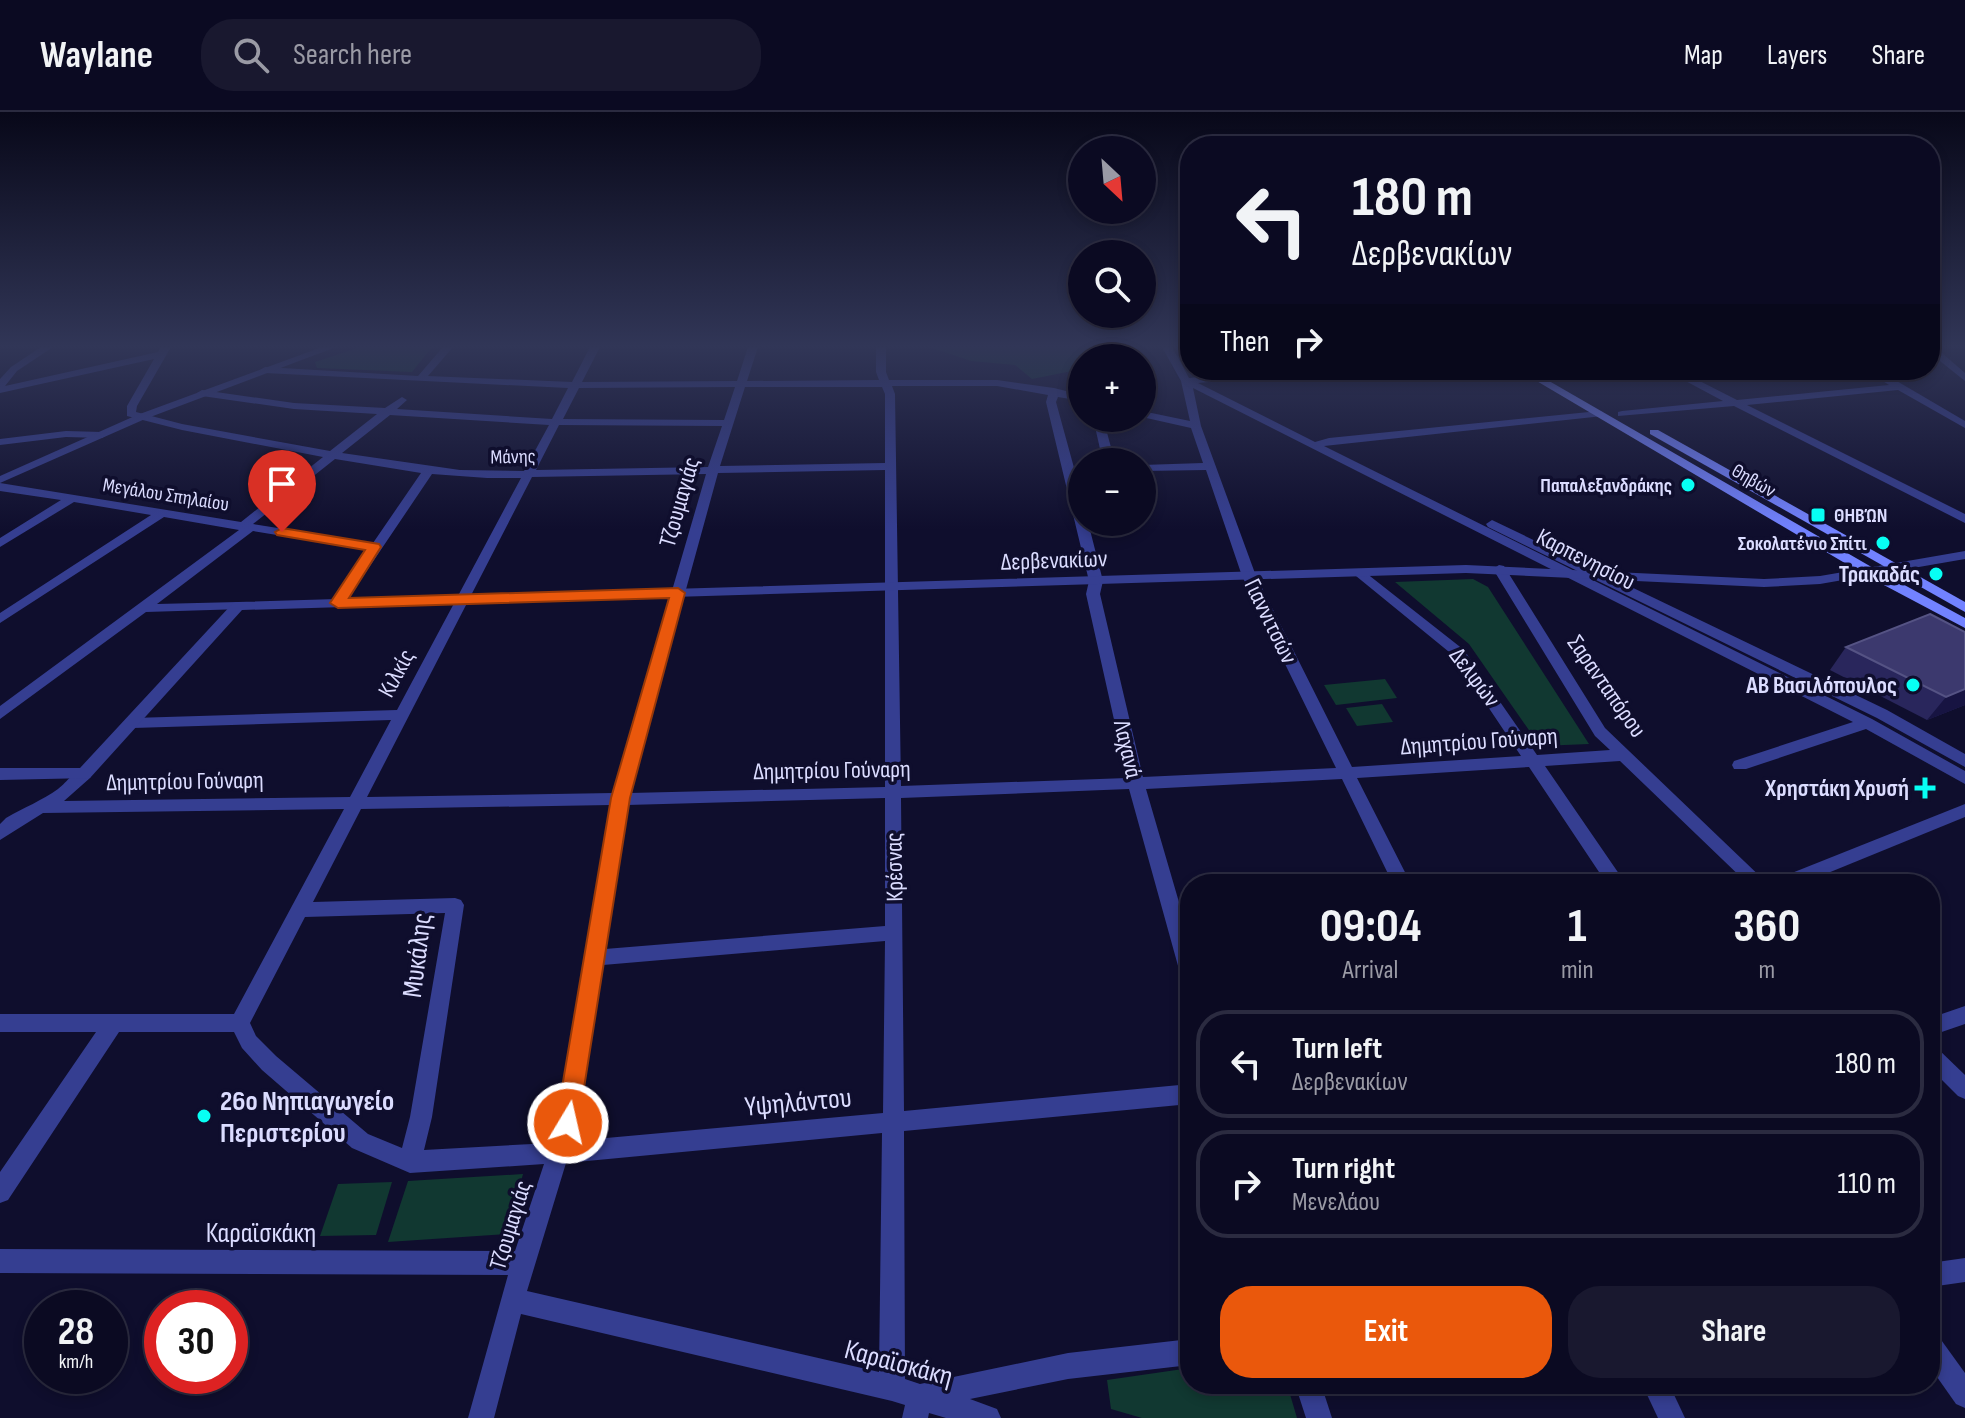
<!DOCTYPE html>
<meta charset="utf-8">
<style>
:root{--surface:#0b0a22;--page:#19182f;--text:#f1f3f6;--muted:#9a9aa5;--line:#2b2b40;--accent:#ea580c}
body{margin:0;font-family:"Sofia Sans Condensed",sans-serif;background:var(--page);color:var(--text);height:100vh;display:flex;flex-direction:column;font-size:30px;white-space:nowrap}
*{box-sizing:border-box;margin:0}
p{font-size:26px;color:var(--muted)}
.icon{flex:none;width:44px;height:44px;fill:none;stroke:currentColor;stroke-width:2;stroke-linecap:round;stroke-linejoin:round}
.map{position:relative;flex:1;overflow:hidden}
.side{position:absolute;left:1180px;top:762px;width:760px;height:520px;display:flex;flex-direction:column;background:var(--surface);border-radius:32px;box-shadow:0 4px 12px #0003,0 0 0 2px var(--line)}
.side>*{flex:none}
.hud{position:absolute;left:1180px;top:24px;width:760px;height:244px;border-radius:32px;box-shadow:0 4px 12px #0003,0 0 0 2px var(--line);background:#0b0a22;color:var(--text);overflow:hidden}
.needle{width:52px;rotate:154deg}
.buttons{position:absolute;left:1068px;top:24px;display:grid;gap:16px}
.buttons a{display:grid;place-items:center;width:88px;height:88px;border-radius:50%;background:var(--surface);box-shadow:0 4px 12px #0003,0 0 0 2px var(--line);font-size:40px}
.speed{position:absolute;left:24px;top:1178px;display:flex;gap:16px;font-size:40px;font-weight:700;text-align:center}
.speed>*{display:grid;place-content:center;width:104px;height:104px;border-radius:50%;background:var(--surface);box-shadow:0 4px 12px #0003,0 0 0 2px var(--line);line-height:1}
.speed small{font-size:20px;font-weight:400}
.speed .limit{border:12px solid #d22;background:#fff;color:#111}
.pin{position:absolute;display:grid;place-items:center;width:68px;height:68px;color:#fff;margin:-82px -34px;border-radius:50% 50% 50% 0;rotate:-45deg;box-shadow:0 0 8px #0007}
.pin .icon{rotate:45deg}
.me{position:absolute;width:88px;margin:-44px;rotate:9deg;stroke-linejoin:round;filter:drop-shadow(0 0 6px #0008)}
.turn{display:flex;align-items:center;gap:28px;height:168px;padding:0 40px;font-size:36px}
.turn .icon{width:104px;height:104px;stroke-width:2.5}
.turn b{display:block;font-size:56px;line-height:68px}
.then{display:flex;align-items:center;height:76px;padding:0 40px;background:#0003;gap:16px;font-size:30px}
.eta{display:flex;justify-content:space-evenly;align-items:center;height:136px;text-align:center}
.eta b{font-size:48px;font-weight:700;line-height:56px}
.button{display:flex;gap:16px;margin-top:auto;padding:16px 40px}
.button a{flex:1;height:92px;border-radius:32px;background:var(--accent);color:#fff;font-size:32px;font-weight:700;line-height:92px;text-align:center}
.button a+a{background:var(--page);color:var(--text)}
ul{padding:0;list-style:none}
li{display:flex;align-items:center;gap:24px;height:108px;margin:0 16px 12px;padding:0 24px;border:4px solid var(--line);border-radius:32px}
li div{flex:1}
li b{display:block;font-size:30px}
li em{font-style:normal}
header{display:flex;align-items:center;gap:48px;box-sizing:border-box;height:112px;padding:0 40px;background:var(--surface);border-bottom:2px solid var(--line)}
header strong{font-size:38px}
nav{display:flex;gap:44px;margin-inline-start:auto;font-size:28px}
.search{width:560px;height:72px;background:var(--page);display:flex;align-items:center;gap:20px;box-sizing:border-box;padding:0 28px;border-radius:32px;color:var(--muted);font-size:30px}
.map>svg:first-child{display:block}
.green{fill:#113831}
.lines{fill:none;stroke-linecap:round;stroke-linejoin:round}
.minor{fill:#353e91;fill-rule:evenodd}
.tertiary{fill:#353e91;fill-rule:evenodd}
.secondary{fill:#7282ff;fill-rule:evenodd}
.wall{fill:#29265c}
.shaded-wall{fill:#171442}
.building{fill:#3c396e;stroke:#555384;stroke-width:2}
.route{fill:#ea580c;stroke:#983908;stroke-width:2}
.poi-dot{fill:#07fff4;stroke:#0f0e2d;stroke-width:3}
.labels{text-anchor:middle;stroke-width:7;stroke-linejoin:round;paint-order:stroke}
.far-street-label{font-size:20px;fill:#dbdcff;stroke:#0f0e2d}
.far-poi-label{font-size:20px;font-weight:bold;fill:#dbdcff;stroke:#0f0e2d;text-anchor:end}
.street-label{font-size:24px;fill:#dbdcff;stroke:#0f0e2d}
.poi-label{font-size:24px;font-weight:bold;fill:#dbdcff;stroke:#0f0e2d;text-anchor:end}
.near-street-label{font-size:28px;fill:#dbdcff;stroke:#0f0e2d}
.near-poi-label{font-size:28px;font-weight:bold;fill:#dbdcff;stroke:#0f0e2d;text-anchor:start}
</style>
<header>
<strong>Waylane</strong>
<div class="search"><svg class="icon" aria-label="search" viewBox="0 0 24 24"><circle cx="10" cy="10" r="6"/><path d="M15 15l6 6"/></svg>Search here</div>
<nav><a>Map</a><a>Layers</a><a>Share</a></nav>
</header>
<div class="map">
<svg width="1965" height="1306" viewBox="0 0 1965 1306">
<rect width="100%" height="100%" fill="#0f0e2d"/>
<g class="green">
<polygon points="360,235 432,235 412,260 317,256 315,250"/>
<polygon points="929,235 1122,235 1135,246 1082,246 1082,257 1032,267 1015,253 971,249"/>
<polygon points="1473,467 1488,475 1589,632 1540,634 1469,532 1395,470"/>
<polygon points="1385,567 1397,586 1336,593 1324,573"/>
<polygon points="1382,592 1393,610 1357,614 1346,596"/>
<polygon points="523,1062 507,1122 388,1130 408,1069"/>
<polygon points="392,1070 376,1123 320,1124 338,1072"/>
<polygon points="1190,1256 1190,1272 1287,1272 1297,1306 1142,1306 1111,1297 1107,1268"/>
</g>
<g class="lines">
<g class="minor">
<path d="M41 235H53L17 259 5 274 158 240 161 235H171L137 294 136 300 182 312 330 339 377 302 294 297 202 284 197 281 202 278 294 291 385 296 402 285 407 288 397 297 552 307 568 276 265 261 260 258 265 255 418 264 443 235H453L428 264 572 270 590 235H600L582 270 737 269 748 235H758L747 269 879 268 876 260V235H886V260L889 268H997L1054 276 1082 283V289L1058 285 1056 290 1082 385V410H1088L1103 469 1100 482 1143 665 1336 656 1242 464 1206 358 1142 359V353L1203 351 1191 316 1142 305V299L1190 309 1181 269 1162 235H1172L1189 266 1272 258H1309L1304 261 1198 271 1315 330 1329 326 1599 299 1603 300V304L1324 334 1872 607 1965 659V672L1866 617 1746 657H1734L1732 653 1734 649 1853 610 1193 276 1201 314 1256 464 1352 655 1521 644 1454 544 1356 464 1354 461 1361 457 1464 538 1537 643 1610 638 1595 624 1493 457 1499 453 1504 454 1605 616 1768 772H1748L1620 649 1545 654 1626 772H1607L1529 655 1357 666 1411 772H1393L1342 667 1146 677 1190 828V869L1183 867 1180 861 1129 677 901 686 904 999 1190 972V992L904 1019 905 1267 920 1272 1068 1241 1190 1227V1253L1068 1267 970 1287 997 1297 1001 1306H946L929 1301 928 1306H902L905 1293 892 1289 521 1202 494 1306H468L508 1163 0 1161V1137L515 1139 544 1052 410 1061 352 1036 262 958 242 936 234 920H119L8 1088 0 1091V1060L96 920H0V902H234L344 697 43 701 0 728V712L6 706C23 696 43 688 58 677 69 669 75 655 90 658L92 662 90 666 64 689 350 685 391 608 133 616 125 611 133 606 397 598 521 366H487L432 362 343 494 338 495 331 491 368 438 253 419 157 492 238 490 245 494 243 497 146 500 0 607V594L239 418 164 405 0 511V501L151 403 74 390 0 435V426L61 388 0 379V371L241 410 323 345 182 318 127 304V294L154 247 0 281V267L11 255ZM892 274H997L1048 283 1046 290 1089 469 1086 482 1127 666 901 674 895 282ZM735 275 724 308 563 307 579 276ZM745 275H882L885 282V351L720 354ZM390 303 549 313 524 359 460 358 342 341ZM559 313 722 314 708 355 536 358ZM335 347 421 361 373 431 253 412ZM885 358V675L630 681 718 361ZM706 362 613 681 367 685 532 365ZM885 686V814L605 837 627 693ZM611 693 557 1011 551 1031 424 1038 432 1005 464 793 461 788 455 786 313 790 361 697ZM445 801 410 1005 402 1036 368 1022 276 944 256 924 250 911 305 805ZM885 829 883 1001 573 1029 579 1011 603 853ZM882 1021 879 1260 527 1179 566 1051Z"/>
<polygon points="1930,235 1935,235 1965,261 1965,269 1930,241"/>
<polygon points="1665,258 1678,258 1737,288 1889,273 1866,258 1878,258 1965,309 1965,316 1898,278 1747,293 1965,402 1965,411 1734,294 1618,304 1618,300 1622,299 1723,289"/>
<polygon points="1093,306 1103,306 1115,350 1103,350"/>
<polygon points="66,319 102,320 107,323 102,326 66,325 0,333 0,327"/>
<polygon points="1492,408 1887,598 1965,642 1965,655 1877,606 1488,415 1486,412"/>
<polygon points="1965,439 1965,447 1890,460 1884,456 1890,452"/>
<polygon points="1965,692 1965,705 1801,772 1774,772 1777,767"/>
<polygon points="1965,894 1965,912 1930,924 1930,906"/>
<polygon points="1930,933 1937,936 1965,963 1965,987 1958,984 1930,956"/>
<polygon points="1965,1146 1965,1170 1930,1175 1930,1151"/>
<polygon points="1930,1221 1939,1225 1965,1261 1965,1296 1956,1292 1930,1255"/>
<polygon points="1295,1272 1321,1272 1332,1306 1306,1306"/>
<polygon points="1642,1272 1669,1272 1685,1306 1658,1306"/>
</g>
<g class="tertiary">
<polygon points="322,235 336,235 145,307 0,371 0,364 137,303"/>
<polygon points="1890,452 1896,456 1895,459 1820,472 1764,475 1466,461 242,498 90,666 0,668 0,656 80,656 233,491 238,490 1466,453 1764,467 1820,464"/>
</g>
<g class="secondary">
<polygon points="1518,258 1530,258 1875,457 1965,506 1965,516 1865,463"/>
<polygon points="1650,318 1658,318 1965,490 1965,500 1650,322"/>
</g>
</g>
<polygon class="wall" points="1846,535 1965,593 1927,608 1830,558"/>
<polygon class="shaded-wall" points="1965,577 1965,593 1927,608 1946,585"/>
<polygon class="building" points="1930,502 1965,520 1965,577 1946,585 1846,535"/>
<linearGradient id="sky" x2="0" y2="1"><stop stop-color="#080819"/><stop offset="0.56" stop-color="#313657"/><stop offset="1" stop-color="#313657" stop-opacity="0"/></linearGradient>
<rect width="1965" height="418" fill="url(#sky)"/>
<polygon class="route" points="282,416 379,432 381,435 349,486 678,476 685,481 630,686 577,1020 568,1023 560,1020 556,1011 611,686 669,486 338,496 330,491 365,438 277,423 275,420"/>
<g class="poi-dot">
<circle cx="1688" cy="373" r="8"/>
<rect x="1810" y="395" width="16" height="16" rx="4"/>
<circle cx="1883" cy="431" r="8"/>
<circle cx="1936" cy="462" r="8"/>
<circle cx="1913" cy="573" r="8"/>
<path d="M1921 664h8v8h8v8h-8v8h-8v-8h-8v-8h8z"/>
<circle cx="204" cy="1004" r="8"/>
</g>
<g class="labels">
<g class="far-street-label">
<text transform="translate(513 344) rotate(-1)" y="7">Μάνης</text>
<text transform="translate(1754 368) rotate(30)" y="7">Θηβών</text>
<text transform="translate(166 382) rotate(9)" y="7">Μεγάλου Σπηλαίου</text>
</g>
<g class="far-poi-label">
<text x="1672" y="380">Παπαλεξανδράκης</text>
<text x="1834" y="410" text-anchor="start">ΘΗΒΏΝ</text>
<text x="1867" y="438">Σοκολατένιο Σπίτι</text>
</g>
<g class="street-label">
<text transform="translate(679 390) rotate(-74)" y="8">Τζουμαγιάς</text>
<text transform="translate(1586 447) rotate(27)" y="8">Καρπενησίου</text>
<text transform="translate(1054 448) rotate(-2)" y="8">Δερβενακίων</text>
<text transform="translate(1271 509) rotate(64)" y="8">Γιαννιτσών</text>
<text transform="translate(396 561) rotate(-62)" y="8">Κιλκίς</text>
<text transform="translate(1475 565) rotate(53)" y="8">Δελφών</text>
<text transform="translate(1607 574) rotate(55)" y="8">Σαρανταπόρου</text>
<text transform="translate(1479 629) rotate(-4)" y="8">Δημητρίου Γούναρη</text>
<text transform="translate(1128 637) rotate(77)" y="8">Λαχανά</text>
<text transform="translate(832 658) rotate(-1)" y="8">Δημητρίου Γούναρη</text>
<text transform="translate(185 669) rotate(-1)" y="8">Δημητρίου Γούναρη</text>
<text transform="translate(894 755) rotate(-91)" y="8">Κρέσνας</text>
<text transform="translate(510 1113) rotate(-73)" y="8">Τζουμαγιάς</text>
</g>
<g class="poi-label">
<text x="1920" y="470">Τρακαδάς</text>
<text x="1897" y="581">ΑΒ Βασιλόπουλος</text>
<text x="1909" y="684">Χρηστάκη Χρυσή</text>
</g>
<g class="near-street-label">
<text transform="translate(416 843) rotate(-83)" y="10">Μυκάλης</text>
<text transform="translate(798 989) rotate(-5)" y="10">Υψηλάντου</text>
<text x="261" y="1130">Καραϊσκάκη</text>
<text transform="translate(899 1250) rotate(15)" y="10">Καραϊσκάκη</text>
</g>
<g class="near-poi-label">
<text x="220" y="998">26ο Νηπιαγωγείο<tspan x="220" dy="32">Περιστερίου</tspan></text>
</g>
</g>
</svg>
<div class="buttons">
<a><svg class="needle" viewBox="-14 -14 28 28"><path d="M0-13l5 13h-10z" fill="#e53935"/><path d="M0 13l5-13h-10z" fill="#9a9aa5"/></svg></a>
<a><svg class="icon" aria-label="search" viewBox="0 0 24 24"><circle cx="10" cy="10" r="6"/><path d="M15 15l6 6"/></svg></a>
<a>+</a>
<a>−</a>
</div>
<div class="speed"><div>28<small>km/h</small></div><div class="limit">30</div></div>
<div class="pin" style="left:282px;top:420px;background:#d93025"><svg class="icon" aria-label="arrive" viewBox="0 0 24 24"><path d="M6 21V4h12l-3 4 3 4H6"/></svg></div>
<svg class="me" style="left:568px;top:1011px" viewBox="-20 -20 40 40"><circle r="17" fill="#ea580c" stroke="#fff" stroke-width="3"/><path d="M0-11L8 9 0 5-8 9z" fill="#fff"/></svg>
<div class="hud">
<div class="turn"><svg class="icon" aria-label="left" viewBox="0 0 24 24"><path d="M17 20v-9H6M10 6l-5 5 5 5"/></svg><div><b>180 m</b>Δερβενακίων</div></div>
<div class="then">Then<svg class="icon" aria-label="right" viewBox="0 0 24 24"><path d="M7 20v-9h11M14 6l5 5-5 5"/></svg></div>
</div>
<section class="side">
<div class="eta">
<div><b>09:04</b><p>Arrival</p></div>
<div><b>1</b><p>min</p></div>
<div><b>360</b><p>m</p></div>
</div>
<ul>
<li><svg class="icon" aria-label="left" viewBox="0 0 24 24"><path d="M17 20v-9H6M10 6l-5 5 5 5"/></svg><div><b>Turn left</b><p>Δερβενακίων</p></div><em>180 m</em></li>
<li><svg class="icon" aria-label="right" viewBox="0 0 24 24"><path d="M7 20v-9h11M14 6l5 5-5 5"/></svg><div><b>Turn right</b><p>Μενελάου</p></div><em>110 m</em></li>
</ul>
<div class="button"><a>Exit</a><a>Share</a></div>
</section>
</div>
